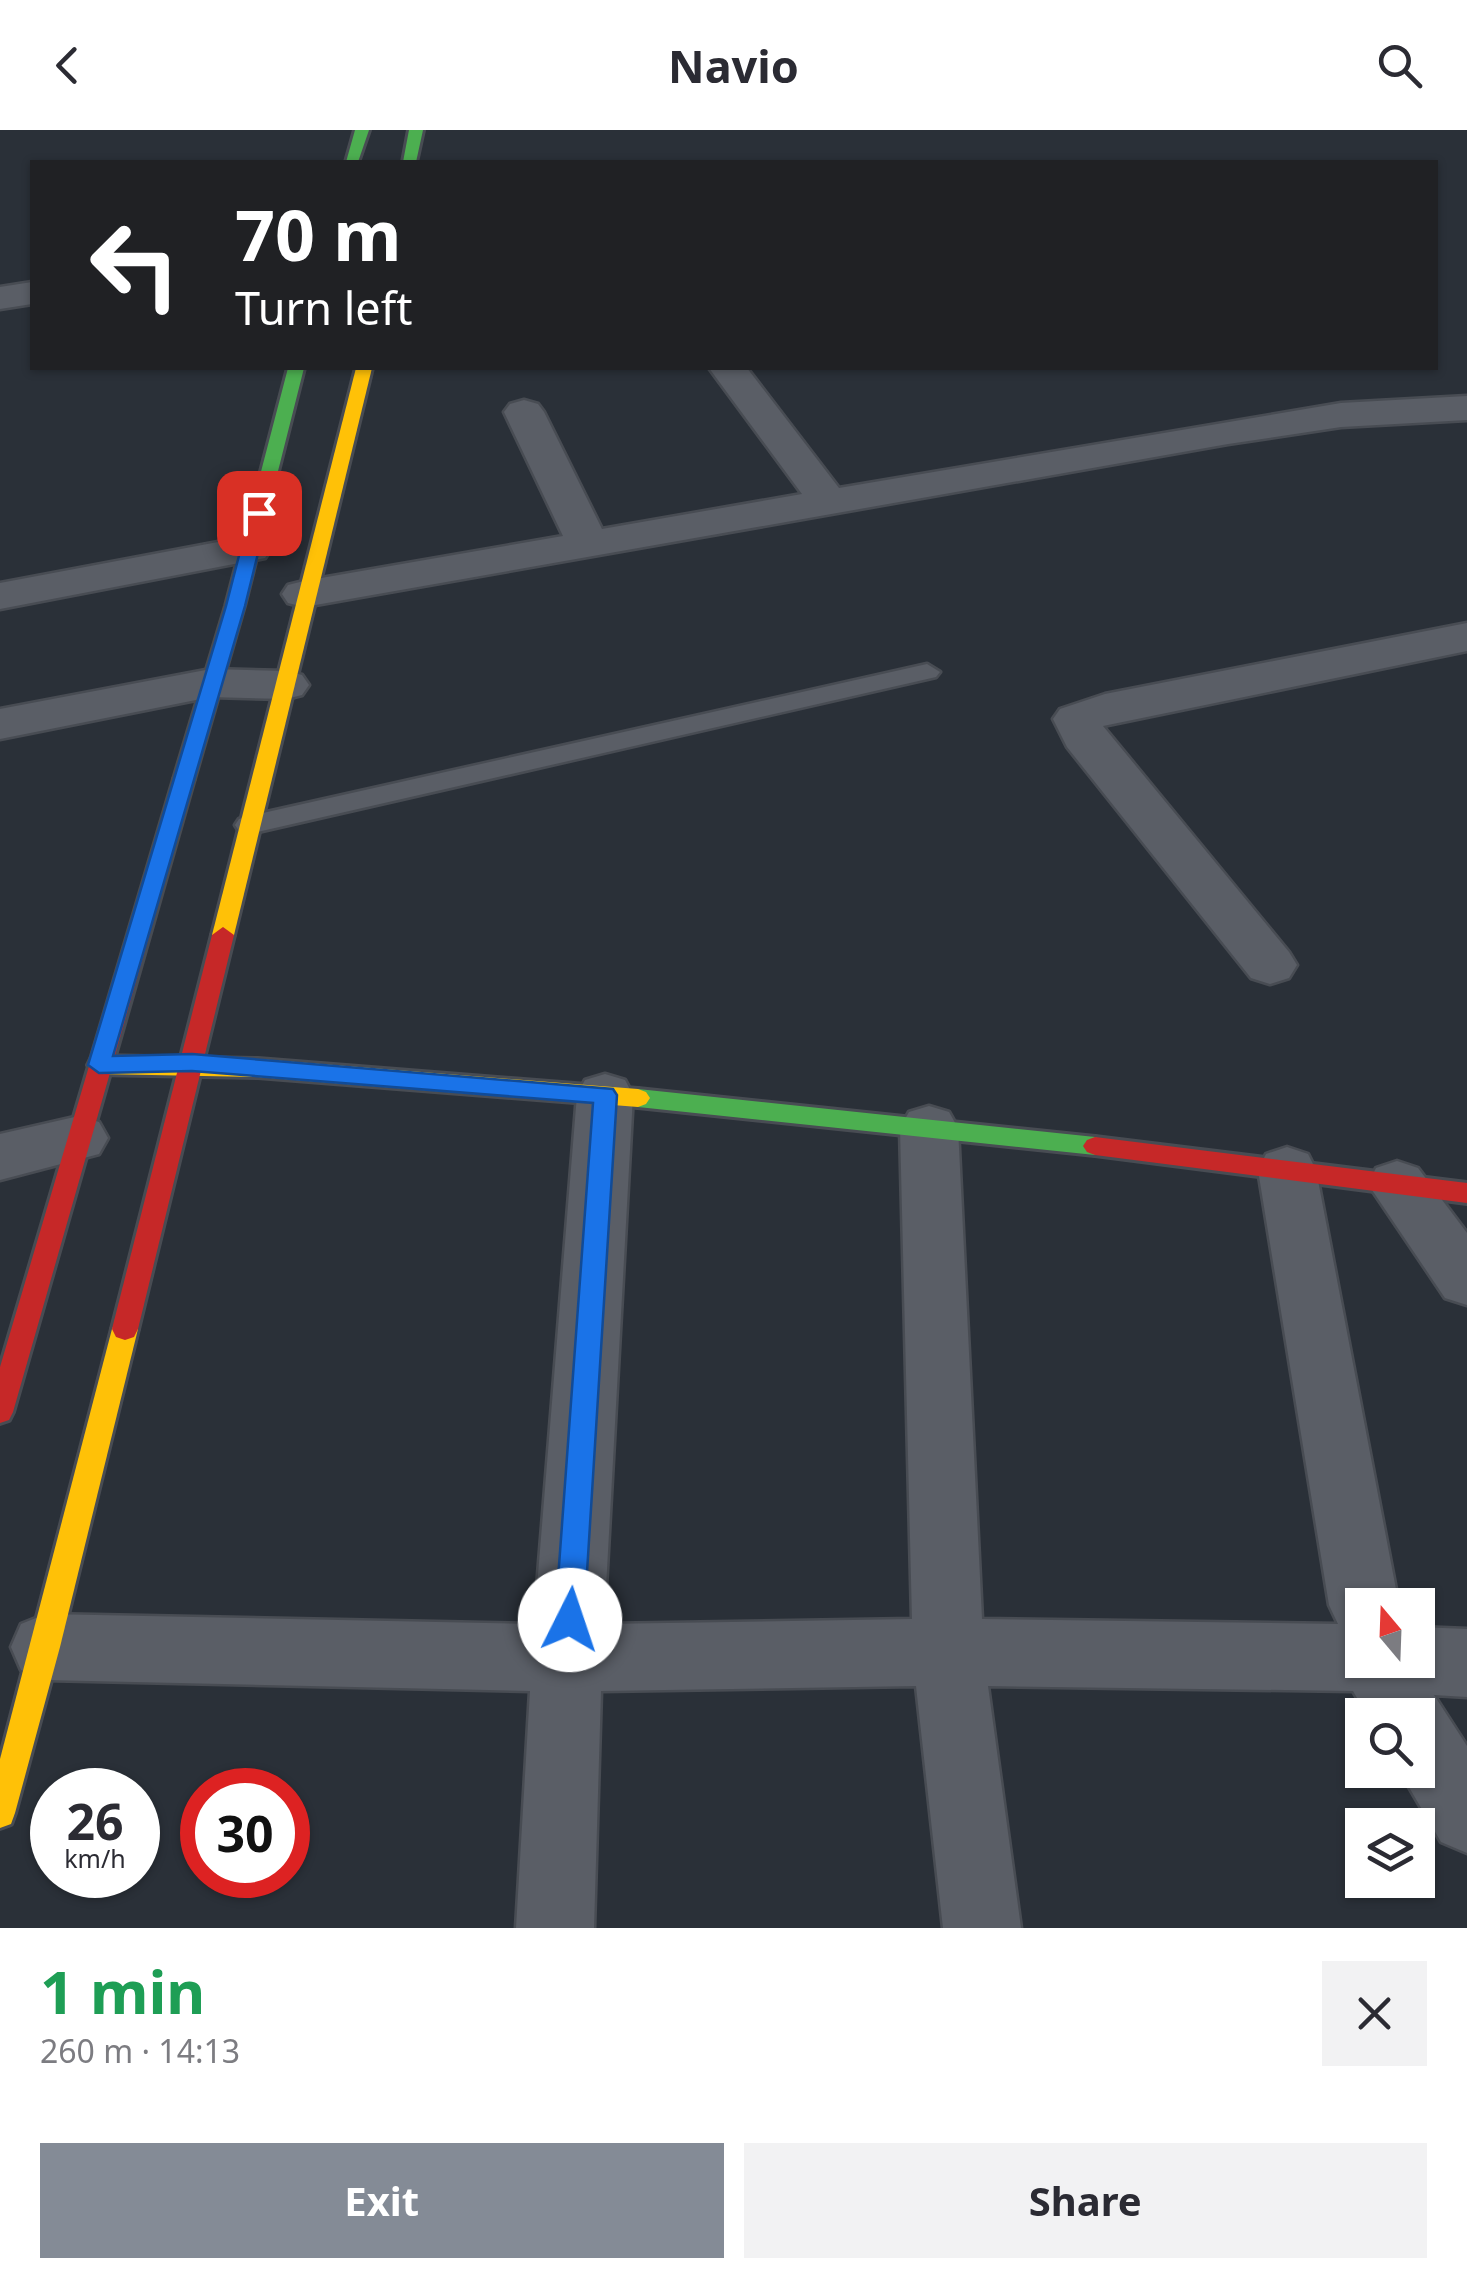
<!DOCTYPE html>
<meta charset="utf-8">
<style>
:root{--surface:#fff;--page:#f2f2f3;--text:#2b2b33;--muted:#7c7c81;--accent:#848b96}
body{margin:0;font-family:"Noto Sans",sans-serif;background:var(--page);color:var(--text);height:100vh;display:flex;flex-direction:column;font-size:38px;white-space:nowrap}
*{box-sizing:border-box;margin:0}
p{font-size:32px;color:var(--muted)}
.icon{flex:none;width:55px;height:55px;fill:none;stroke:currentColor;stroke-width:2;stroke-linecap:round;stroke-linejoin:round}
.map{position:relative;height:1798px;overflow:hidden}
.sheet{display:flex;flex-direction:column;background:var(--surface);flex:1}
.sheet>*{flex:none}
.guide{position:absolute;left:30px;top:30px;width:1408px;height:210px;border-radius:0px;box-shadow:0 2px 8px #0004;background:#202124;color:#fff;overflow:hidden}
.needle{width:65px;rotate:341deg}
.buttons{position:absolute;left:1345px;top:1458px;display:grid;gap:20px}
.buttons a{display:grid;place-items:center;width:90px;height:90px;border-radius:0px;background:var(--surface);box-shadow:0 2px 8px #0004;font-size:50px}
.speed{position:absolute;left:30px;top:1638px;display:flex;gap:20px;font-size:50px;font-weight:700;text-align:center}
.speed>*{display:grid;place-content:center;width:130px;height:130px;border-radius:50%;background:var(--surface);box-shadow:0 2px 8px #0004;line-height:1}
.speed small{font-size:25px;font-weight:400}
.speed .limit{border:15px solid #d22;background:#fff;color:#111}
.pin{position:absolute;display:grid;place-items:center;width:85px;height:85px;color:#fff;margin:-42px;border-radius:20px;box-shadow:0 5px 15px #0006}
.me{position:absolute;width:110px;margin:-55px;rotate:4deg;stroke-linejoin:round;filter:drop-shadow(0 0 8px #0008)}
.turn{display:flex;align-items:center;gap:35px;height:210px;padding:0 40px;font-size:45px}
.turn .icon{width:130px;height:130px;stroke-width:2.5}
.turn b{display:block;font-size:70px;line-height:85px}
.round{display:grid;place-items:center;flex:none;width:105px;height:105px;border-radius:0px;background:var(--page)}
.overview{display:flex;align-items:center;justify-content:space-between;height:170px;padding:0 40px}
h1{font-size:60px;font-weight:700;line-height:75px;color:#1e9e55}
.cta{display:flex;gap:20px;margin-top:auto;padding:20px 40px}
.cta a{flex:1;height:115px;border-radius:0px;background:var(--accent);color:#fff;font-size:40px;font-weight:700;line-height:115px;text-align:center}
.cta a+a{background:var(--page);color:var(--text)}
header{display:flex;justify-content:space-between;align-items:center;height:130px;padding:0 40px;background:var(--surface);font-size:45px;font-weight:700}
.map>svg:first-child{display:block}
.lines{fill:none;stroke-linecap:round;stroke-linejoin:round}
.lane-casing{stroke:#484c53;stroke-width:5}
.street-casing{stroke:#484c53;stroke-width:5}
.fast-casing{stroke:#484c53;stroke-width:6}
.slow-casing{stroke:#484c53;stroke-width:6}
.jam-casing{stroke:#484c53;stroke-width:6}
.lane{fill:#5a5e66;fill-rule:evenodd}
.street{fill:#5a5e66;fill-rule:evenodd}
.fast{fill:#4caf50;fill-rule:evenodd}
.slow{fill:#ffc107;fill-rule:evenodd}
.jam{fill:#c62828;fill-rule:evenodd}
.route{fill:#1a73e8;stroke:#114b97;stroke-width:2.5}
</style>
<header><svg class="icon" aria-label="back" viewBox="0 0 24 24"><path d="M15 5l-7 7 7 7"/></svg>Navio<svg class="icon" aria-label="search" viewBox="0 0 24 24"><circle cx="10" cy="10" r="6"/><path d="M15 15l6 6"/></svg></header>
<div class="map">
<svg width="1467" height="1798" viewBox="0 0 1467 1798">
<rect width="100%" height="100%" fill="#2a3038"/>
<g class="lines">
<defs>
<polygon id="lane" points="927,534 940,542 936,547 249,704 239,701 235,695 239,689 249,686"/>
<g id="street">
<polygon points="32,152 32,174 0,179 0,157"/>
<polygon points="709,238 747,238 839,358 1341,273 1467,266 1467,290 1341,297 1228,314 304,477 288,473 282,464 288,455 304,451 563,406 504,282 510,274 524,270 538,274 544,282 602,399 802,364"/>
<polygon points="250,406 265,410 271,419 265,428 0,479 0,453"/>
<polygon points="1467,493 1467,521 1103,596 1289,822 1297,835 1289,848 1270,854 1251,848 1067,617 1053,589 1060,579 1105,564"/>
<polygon points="211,539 286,541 302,545 309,555 302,565 286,569 211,567 0,609 0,579"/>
<polygon points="605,944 625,950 633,965 604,1494 912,1489 900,998 909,982 929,976 949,982 958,998 982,1489 1338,1494 1329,1475 1258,1040 1266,1024 1287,1017 1308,1024 1316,1040 1399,1475 1362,1475 1362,1530 1418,1530 1418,1497 1467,1499 1467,1567 1434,1565 1467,1616 1467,1723 1441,1712 1399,1640 1418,1640 1418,1585 1367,1585 1353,1561 988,1556 1021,1798 943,1798 916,1556 601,1561 594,1798 516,1798 530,1561 46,1550 21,1540 11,1517 21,1494 46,1484 534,1494 577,965 585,950"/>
<polygon points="79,986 99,992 108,1008 99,1024 0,1050 0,1004"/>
<polygon points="1397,1031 1418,1038 1467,1103 1467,1175 1445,1168 1368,1054 1376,1038"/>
</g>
<g id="fast">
<polygon points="355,0 369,0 358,32 346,32"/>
<polygon points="409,0 423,0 416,32 403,32"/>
<polygon points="288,238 304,238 244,476 194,649 184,655 174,649 226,476"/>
<polygon points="638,959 1095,1007 1103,1010 1107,1016 1103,1022 1095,1025 638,977 630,974 626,968 630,962"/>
</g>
<g id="slow">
<polygon points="356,238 372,238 234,805 223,813 212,805"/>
<polygon points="99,926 258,929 638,959 646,962 650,968 646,974 638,977 258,947 99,944 91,941 88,935 91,929"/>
<polygon points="125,1188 134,1191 138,1199 60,1517 15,1683 11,1694 0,1698 0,1629 112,1199 116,1191"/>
</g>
<g id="jam">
<polygon points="184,643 194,649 13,1282 9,1290 0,1293 0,1237 174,649"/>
<polygon points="223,797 234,805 138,1199 134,1207 125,1210 116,1207 112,1199 212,805"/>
<polygon points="1095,1007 1467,1053 1467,1073 1095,1025 1087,1022 1083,1016 1087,1010"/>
</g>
</defs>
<use href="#lane" class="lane-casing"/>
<use href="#street" class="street-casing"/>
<use href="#fast" class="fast-casing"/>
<use href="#slow" class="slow-casing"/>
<use href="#jam" class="jam-casing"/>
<use href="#lane" class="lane"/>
<use href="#street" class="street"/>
<use href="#fast" class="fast"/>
<use href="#slow" class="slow"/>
<use href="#jam" class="jam"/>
</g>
<polygon class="route" points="259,378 268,383 245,476 113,926 192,924 613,959 617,965 584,1490 580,1500 570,1504 559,1500 555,1490 593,973 192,941 99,943 88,935 226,476 250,383"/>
</svg>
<div class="buttons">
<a><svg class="needle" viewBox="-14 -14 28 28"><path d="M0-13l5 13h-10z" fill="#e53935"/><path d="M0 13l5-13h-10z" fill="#7c7c81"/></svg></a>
<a><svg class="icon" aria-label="search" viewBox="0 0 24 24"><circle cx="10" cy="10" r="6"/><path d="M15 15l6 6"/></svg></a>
<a><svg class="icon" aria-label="layers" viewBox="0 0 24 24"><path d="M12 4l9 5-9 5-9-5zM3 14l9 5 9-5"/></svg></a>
</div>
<div class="speed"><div>26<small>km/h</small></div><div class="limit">30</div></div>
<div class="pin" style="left:259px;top:383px;background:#d93025"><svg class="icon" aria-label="arrive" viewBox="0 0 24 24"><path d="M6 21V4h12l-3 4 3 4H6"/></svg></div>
<svg class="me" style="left:570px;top:1490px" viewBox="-20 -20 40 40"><circle r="19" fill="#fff"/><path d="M0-13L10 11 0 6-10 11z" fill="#1a73e8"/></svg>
<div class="guide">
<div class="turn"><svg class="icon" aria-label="left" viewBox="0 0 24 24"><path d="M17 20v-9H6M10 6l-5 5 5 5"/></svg><div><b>70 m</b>Turn left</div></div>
</div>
</div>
<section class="sheet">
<div class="overview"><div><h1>1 min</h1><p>260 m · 14:13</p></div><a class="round"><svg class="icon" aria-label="close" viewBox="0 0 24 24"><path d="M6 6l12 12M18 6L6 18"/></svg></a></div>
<div class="cta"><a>Exit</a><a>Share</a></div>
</section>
